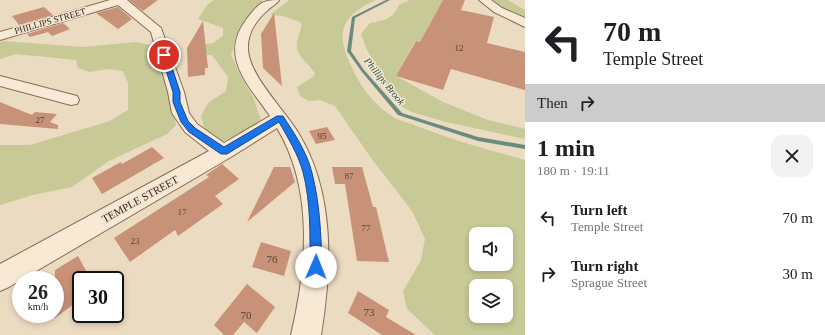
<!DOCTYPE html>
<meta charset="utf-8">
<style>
:root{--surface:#fff;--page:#f2f2f2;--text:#202124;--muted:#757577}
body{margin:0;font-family:Georgia,serif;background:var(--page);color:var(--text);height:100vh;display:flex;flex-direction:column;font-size:15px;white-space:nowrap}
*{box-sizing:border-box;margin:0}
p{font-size:13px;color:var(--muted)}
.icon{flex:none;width:22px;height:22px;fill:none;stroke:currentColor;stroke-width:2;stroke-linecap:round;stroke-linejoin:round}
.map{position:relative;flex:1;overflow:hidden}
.drawer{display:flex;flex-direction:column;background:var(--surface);width:300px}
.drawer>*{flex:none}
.guide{background:#fff;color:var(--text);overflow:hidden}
.controls{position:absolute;left:469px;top:227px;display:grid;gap:8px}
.controls a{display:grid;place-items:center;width:44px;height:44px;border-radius:8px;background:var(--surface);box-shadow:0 2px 6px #0003;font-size:20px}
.speed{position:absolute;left:12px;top:271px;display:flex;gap:8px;font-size:20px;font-weight:700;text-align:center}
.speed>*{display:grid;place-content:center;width:52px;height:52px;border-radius:50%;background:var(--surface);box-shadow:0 2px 6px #0003;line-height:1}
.speed small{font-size:10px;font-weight:400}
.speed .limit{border:2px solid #111;border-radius:6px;background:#fff;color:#111}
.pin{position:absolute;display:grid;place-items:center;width:34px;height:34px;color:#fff;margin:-17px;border:2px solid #fff;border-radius:50%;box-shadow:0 1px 4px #0007}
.me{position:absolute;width:44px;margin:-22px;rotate:1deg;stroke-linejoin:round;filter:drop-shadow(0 0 3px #0008)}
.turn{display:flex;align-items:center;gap:14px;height:84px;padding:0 12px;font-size:18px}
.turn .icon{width:52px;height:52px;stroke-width:2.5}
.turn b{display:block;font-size:28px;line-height:34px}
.then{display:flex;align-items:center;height:38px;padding:0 12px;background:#0003;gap:8px;font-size:15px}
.round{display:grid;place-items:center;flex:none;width:42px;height:42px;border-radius:12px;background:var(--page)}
.summary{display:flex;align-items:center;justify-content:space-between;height:68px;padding:0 12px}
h1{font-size:24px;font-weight:700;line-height:30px}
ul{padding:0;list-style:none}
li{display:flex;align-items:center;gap:12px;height:56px;padding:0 12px}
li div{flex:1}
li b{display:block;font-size:15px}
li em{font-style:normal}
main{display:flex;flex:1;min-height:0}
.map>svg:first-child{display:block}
.green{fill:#c7c996;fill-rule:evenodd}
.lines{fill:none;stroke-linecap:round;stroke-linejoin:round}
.stream{fill:#6b8b80;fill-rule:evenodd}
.building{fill:#c89278}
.street-casing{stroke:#846c59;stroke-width:2}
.street{fill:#f7e9d3;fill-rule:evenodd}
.route{fill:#1a73e8;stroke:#114b97}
.labels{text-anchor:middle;stroke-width:3;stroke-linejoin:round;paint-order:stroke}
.far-street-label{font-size:9px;fill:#34261d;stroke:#f3e6d0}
.number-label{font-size:9px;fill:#594134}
.far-water-label{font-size:10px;font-style:italic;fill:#2d534d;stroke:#f3e6d0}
.street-label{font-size:11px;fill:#34261d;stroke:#f3e6d0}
.near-number-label{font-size:11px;fill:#594134}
</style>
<main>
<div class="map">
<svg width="525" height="335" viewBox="0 0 525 335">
<rect width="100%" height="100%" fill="#ebdbc1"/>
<g class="green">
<polygon points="214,0 262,0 262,3 245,24 231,54 239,73 253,97 261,120 249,130 222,142 205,131 201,116 208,103 226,91 228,77 212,55 194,55 194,46 213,43 223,36 223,28 198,19 207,5"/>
<path d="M289 0H376C354 10 336 23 345 50 353 75 369 102 392 116 399 121 409 123 417 126 452 140 489 150 525 160V335H435L407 309 403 291 421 260 425 239 412 211 371 158 335 106 320 100 309 101 300 96 297 87 314 76 315 73C299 52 291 55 302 26L300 22 283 16 270 15ZM476 234H506V264H476ZM476 286H506V316H476Z"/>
<path d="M410 0H443L427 29 425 43 415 41 396 76 443 102 488 120 525 129V139L446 122 412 112 398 105 367 50 361 34 370 23C384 21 393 19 399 5Z"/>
<path d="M494 0H508L525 10V20C515 16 498 11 494 0Z"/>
<polygon points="4,41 82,47 136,42 150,45 172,100 176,125 167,134 109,161 72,187 33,195 0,205 0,145 30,145 110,121 128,110 128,83 123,71 108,69 90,72 78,68 76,60 16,54 0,59 0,42"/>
</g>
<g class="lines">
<polygon class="stream" points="386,0 390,0 355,18 351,51 364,70 402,113 478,137 525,145 525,149 478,141 398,115 362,72 347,51 352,17"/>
</g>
<g class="building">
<polygon points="129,0 158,0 143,11"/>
<polygon points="443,0 465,0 461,10 494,17 487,43 525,52 525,90 451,69 443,90 396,76 416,41 420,42"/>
<polygon points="44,7 53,15 19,25 12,16"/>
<polygon points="118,7 132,19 118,29 96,13"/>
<polygon points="274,13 282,86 263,68 261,34"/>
<polygon points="203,21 208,68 205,68 205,75 188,77 187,48"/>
<polygon points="63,23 70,29 52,36 48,32 30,37 27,34"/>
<polygon points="0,102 32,115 35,112 57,114 50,122 58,125 58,129 0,124"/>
<polygon points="327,127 335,140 316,144 309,131"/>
<polygon points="152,147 164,158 102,194 92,178 121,162 122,164"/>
<polygon points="222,164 239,179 215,196 223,204 178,236 175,230 130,262 114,238 209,177 206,175"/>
<polygon points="274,167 290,167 295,182 247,222"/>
<polygon points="332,167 362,167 373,207 376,207 389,262 357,261 345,184 335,184"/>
<polygon points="261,242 291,251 284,276 252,267"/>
<polygon points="78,256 91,280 81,280 81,299 55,318 55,270"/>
<polygon points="247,284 275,307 257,333 244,322 233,335 224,335 214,325"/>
<polygon points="358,291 389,310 386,317 416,335 382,335 348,313"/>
</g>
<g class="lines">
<defs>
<g id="street">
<path d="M110 0H127L161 28 184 92 189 113 197 124 224 143 270 116C247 83 217 55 249 16 259 3 263 0 279 0 277 4 272 6 268 10 257 19 247 33 248 49 249 76 285 110 299 134 335 194 332 268 321 335H291C307 267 314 190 277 128L231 157 9 287 0 291V264L209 151 185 132 172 113 168 92 151 32 118 5 0 40V32Z"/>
<polygon points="479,0 491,0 502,8 525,18 525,27 494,12"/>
<polygon points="0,76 77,96 79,100 77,104 71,105 0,86"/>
</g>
</defs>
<use href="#street" class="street-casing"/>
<use href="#street" class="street"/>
</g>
<path class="route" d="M164 53 168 55 180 92V102L188 121 195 128 224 147 277 116H283C294 133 307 152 312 173 320 204 321 235 322 267L320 271 316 273 312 271 310 267C310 236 311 203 303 172 298 154 288 138 279 122L227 154H221L189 132 181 122 173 102V92L161 55Z"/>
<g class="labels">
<g class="far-street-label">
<text transform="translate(50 21) rotate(-16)" y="3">PHILLIPS STREET</text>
</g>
<g class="number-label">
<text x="459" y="51">12</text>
<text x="40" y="123">27</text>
<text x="322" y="139">95</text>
<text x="349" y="179">87</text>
<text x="182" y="215">17</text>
<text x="366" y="231">77</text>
<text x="135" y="244">23</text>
</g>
<g class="far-water-label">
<text transform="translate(385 81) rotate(51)" y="4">Phillips Brook</text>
</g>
<g class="street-label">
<text transform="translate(140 199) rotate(-29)" y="4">TEMPLE STREET</text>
</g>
<g class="near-number-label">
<text x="272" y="263">76</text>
<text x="369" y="316">73</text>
<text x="246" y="319">70</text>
</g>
</g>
</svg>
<div class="controls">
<a><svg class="icon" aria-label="sound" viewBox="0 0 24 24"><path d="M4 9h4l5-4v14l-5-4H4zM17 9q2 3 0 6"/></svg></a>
<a><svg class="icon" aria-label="layers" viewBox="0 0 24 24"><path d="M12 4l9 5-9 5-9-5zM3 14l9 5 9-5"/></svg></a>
</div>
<div class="speed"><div>26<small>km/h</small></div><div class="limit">30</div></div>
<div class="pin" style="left:164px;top:55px;background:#d93025"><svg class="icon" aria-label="arrive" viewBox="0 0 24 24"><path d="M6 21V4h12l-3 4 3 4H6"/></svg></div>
<svg class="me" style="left:316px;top:267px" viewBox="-20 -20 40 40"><circle r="19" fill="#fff"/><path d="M0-13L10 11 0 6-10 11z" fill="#1a73e8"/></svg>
</div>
<section class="drawer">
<div class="guide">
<div class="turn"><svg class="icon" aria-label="left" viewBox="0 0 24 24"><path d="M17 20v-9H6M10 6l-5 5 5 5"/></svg><div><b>70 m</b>Temple Street</div></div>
<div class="then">Then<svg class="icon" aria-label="right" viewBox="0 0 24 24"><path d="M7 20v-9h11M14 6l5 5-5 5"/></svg></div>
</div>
<div class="summary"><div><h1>1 min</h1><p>180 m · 19:11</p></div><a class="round"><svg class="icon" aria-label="close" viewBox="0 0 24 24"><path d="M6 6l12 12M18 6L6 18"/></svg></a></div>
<ul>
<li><svg class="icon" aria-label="left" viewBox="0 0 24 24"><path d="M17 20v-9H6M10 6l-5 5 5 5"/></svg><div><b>Turn left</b><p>Temple Street</p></div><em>70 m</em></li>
<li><svg class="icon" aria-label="right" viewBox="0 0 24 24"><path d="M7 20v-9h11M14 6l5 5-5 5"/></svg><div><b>Turn right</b><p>Sprague Street</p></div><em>30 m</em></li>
</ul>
</section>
</main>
